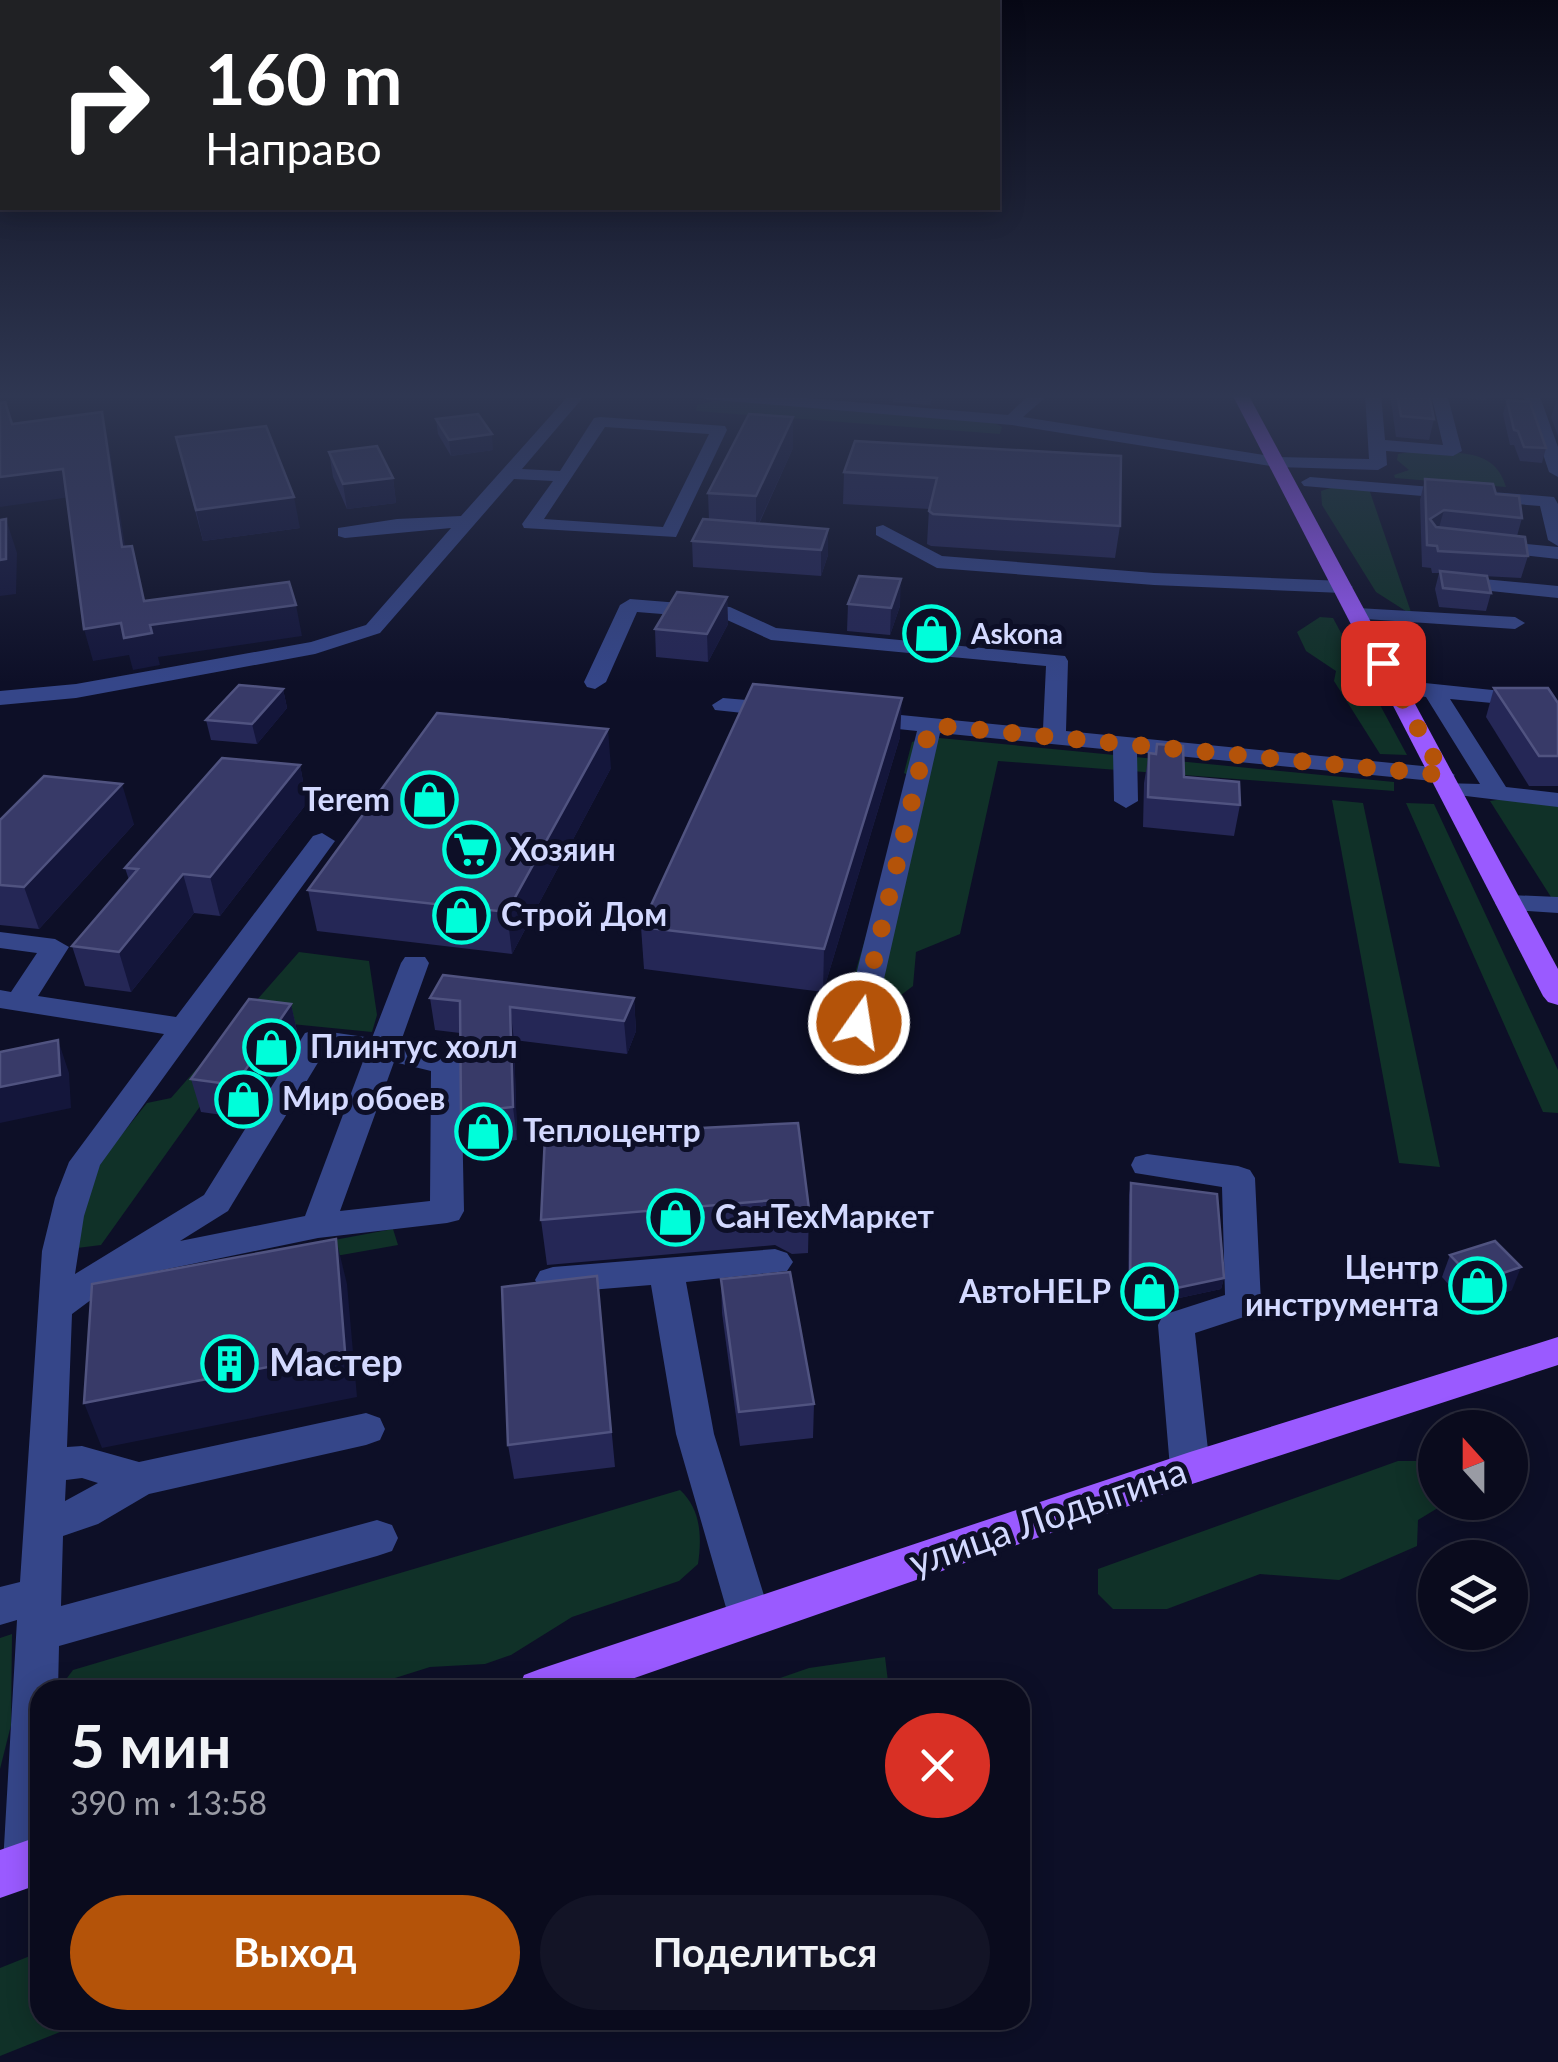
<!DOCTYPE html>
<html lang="ru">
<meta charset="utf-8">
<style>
:root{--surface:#0a0b1d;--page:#131426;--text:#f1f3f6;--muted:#999ba4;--line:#2a2b3b;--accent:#b45309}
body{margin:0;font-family:Lato,sans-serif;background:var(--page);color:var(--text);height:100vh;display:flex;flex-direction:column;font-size:38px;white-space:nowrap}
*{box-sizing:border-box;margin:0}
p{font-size:32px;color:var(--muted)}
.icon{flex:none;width:55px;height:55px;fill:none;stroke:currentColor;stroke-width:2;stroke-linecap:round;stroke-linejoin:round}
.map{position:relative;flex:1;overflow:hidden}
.side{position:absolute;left:30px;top:1680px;width:1000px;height:350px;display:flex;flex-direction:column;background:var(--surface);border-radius:30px;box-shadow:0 5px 25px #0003,0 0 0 2px var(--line)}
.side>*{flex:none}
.banner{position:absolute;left:0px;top:0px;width:1000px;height:210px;box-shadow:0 5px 25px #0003,0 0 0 2px var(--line);background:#202124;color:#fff;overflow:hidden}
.needle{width:65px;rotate:339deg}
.fabs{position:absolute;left:1418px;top:1410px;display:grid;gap:20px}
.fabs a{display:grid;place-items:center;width:110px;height:110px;border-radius:50%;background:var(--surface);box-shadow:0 5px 25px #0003,0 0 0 2px var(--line);font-size:50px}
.pin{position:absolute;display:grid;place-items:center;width:85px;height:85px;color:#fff;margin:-42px;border-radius:20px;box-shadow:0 5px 15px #0006}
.me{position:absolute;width:110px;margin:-55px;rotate:13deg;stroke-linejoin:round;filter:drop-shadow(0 0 8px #0008)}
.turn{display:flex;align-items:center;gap:35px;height:210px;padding:0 40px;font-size:45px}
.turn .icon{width:130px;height:130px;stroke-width:2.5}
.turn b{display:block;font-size:70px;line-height:85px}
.round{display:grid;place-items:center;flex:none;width:105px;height:105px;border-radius:52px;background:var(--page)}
.headline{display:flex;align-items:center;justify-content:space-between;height:170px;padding:0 40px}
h1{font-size:60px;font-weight:700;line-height:75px}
.button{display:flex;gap:20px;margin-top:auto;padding:20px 40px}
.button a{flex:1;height:115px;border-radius:60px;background:var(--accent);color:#fff;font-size:40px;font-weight:700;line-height:115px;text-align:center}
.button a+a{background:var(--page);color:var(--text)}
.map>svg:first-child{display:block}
.green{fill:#103128}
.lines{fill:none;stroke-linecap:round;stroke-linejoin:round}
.minor{fill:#354689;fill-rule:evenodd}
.major{fill:#9a5aff;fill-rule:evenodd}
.wall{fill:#252756}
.shaded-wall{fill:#14163b}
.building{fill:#383a68;stroke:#505380;stroke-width:2.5}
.route{stroke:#b45309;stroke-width:18;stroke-dasharray:0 32.4}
.labels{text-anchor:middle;stroke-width:10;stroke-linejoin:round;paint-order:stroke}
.far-poi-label{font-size:28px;font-weight:bold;fill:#d3d9ff;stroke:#0d0f27;text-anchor:start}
.poi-label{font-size:32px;font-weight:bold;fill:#d3d9ff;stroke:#0d0f27;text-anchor:start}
.near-poi-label{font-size:38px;font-weight:bold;fill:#d3d9ff;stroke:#0d0f27;text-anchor:start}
.near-street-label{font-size:38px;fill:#d3d9ff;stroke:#0d0f27}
</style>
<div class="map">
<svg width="1558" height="2062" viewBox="0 0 1558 2062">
<rect width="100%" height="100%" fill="#0d0f27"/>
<g class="green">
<polygon points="723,399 991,421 1002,427 1000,434 696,411 697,405"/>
<path d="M1415 451C1451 455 1494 444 1506 487L1395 478 1394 475 1409 470 1397 460 1398 454Z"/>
<polygon points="1333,487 1369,489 1412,615 1376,592 1322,505 1321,491"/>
<polygon points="1320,617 1333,618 1407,755 1380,754 1334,681 1336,671 1306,651 1297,632"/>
<polygon points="929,737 1394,782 1394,791 998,761 960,934 916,952 913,986 880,1011 847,1000 889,859 920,781 904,773 912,742"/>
<polygon points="1503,799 1558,805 1558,908 1490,801"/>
<polygon points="1332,800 1363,803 1440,1167 1399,1163"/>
<polygon points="1406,803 1434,804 1558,1070 1558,1113 1543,1112"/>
<polygon points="299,952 369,961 377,1015 372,1032 261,1021 101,1245 77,1248 88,1188 98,1164 147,1103 171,1098"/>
<polygon points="393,1229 398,1245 116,1295 157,1273"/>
<polygon points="1398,1461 1435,1461 1435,1502 1446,1503 1418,1520 1417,1546 1339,1580 1260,1574 1167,1609 1113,1609 1098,1594 1098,1569"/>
<path d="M680 1490C701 1509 702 1537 698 1564L679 1581 572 1617 511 1655 485 1664 430 1667 357 1690H58L73 1670Z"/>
<polygon points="12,1634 11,1725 0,1769 0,1638"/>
<polygon points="885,1657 889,1690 745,1690 809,1668"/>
<polygon points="40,1952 40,2020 90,2020 0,2056 0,1968"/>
</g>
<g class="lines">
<g class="minor">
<path d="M570 394H586L522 469 560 471 594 418 600 417 725 426 727 430 676 537 524 528 522 524 553 481 514 479 380 633 315 654 76 698 0 705V691L76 684 311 642 366 625 451 528 345 538 338 536V528L397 519 461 516ZM605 427 709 434 663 527 544 519Z"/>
<polygon points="697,394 760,394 1008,415 1030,394 1049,394 1023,417 1277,457 1369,459 1365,394 1381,394 1385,440 1443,445 1431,394 1447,394 1462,451 1453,456 1386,451 1387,465 1378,470 1277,467 1012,425 705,399"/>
<polygon points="1523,394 1539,394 1558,447 1558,477 1549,472"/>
<polygon points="1310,477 1554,497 1558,504 1558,546 1548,540 1540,506 1304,486 1301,482"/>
<polygon points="883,525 942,556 1154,573 1343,581 1353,587 1343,593 1154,585 937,568 876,535 876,527"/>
<polygon points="1486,540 1558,547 1558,559 1479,550 1479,542"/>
<polygon points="1451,576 1558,586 1558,598 1444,586 1441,582"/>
<polygon points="630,599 730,607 776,628 1065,656 1068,661 1066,731 1443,768 1455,775 1443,782 1137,752 1138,801 1126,808 1114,801 1113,750 940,733 874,1023 870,1030 848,1030 844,1023 917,731 860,725 848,718 860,711 1043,729 1046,666 771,640 725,619 637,612 606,682 595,689 587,687 584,682 620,605"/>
<polygon points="1357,608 1515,617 1525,623 1515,629 1350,618 1347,614 1350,610"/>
<polygon points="1396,680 1541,695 1544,700 1541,705 1533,707 1450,699 1506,787 1558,793 1558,807 1441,793 1438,788 1441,783 1480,784 1426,697 1388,692 1385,687 1388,682"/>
<polygon points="723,698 780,703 791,710 780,717 715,710 712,705"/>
<path d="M322 833 335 841 100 1165 84 1216 75 1274 204 1195 305 1033 316 1030 372 1038 401 963 405 957H425L429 963 400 1044 457 1058 461 1065 464 1211 459 1220 447 1223 318 1238 119 1279 72 1314 67 1447 82 1446 139 1462 366 1413 380 1418 385 1429 380 1440 366 1445 149 1494 98 1524 63 1536 61 1606 377 1520 392 1525 398 1538 392 1551 377 1556 59 1646 58 1690H40V1883L27 1888 10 1881 3 1864 17 1620 0 1625V1587L20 1582 42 1251 55 1198 69 1162 164 1034 0 1008V990L11 992 37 953 0 948V932L55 939 69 947 38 996 176 1017 313 836ZM325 1051 365 1056 305 1216 180 1241 228 1211ZM394 1062 431 1071 430 1201 340 1211ZM82 1478 98 1483 65 1501 66 1480Z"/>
<polygon points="1509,895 1558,897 1558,913 1499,909 1495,903 1499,897"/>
<polygon points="1147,1154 1238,1166 1250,1170 1255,1178 1261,1303 1256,1313 1195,1333 1210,1468 1204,1480 1190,1484 1176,1480 1170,1468 1158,1325 1163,1315 1225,1295 1222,1187 1135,1173 1131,1165 1135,1157"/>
<polygon points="775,1249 787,1253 793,1262 787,1271 686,1282 714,1434 771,1618 765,1632 750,1637 735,1632 729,1618 676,1434 651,1285 553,1293 540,1289 535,1280 540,1271 553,1267"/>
</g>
<g class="major">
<polygon points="1232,394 1248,394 1558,969 1558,1005 1548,1002 1543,996"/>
<polygon points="1558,1337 1558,1365 1192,1484 600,1690 518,1690 524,1675 540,1669 1190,1452"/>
<polygon points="40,1836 40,1884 0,1898 0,1850"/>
</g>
</g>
<g class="wall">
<polygon points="893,394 1000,394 1000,398 934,394 930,405 893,402"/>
<polygon points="1390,394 1429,394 1434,419 1429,440 1396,437"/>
<polygon points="1450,394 1487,394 1485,400 1452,397"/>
<polygon points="1555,394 1558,394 1558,436 1551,417 1557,399"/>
<polygon points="1507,400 1546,448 1542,463 1520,461 1514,445 1510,445 1503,414"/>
<polygon points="436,419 493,450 451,456 438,434"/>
<polygon points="176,437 300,528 203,541"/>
<polygon points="855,441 1120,526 1115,558 931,546 927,544 929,509 843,504 844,472"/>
<polygon points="793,448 759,524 828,529 828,555 821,576 693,567 692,541 709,520 708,493"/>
<polygon points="329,452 393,478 396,503 347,509 333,477"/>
<polygon points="1425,479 1496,494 1522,518 1517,536 1528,556 1521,578 1483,576 1491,593 1486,611 1439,607 1435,589 1439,573 1432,573 1431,568 1422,567 1420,500"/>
<polygon points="727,597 728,624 708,662 656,657 655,629"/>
<polygon points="848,604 900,606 890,635 847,631"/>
<polygon points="1494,688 1558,703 1558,786 1529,786 1486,717"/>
<polygon points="283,689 287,708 257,744 211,740 206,720"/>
<polygon points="900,737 823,992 644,969 641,927"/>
<polygon points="1157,744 1184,777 1240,805 1234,836 1143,827 1144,783 1149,753 1155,754"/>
<polygon points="300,765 307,803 220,916 194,913 131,992 85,986 72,946 129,880 125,868"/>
<polygon points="611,768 512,954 317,931 308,890"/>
<polygon points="0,820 134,824 39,929 0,925"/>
<polygon points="430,998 634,998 636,1031 627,1054 514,1040 517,1140 466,1146 461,1113 460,1033 435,1030"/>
<polygon points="291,1004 298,1036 244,1118 201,1112 191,1079"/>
<polygon points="545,1136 809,1209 808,1253 792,1254 775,1245 547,1265 541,1220"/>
<polygon points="1131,1183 1224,1278 1221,1289 1128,1309 1129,1195"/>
<polygon points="1450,1255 1512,1290 1467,1305 1442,1277"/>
<polygon points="597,1276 615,1467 514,1479 508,1445"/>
<polygon points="721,1279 814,1404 813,1438 740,1446 722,1313"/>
</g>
<g class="shaded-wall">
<polygon points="102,412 108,439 130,577 122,547"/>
<polygon points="793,417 793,448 756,529 756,496"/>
<polygon points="492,434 493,450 451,456 449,440"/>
<polygon points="63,469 71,497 0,507 0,477"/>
<polygon points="393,478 396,503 347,509 343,484"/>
<polygon points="294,497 300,528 203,541 196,510"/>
<polygon points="1444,510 1438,531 1430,519"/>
<polygon points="6,519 17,553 16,594 0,596 0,560"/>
<polygon points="828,529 828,555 821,576 821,550"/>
<polygon points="901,579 900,606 890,635 891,608"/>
<polygon points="727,597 728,624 708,662 707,634"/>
<polygon points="296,605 302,636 158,657 160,665 133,670 129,655 93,661 84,629 121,623 150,625"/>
<polygon points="283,689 287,708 257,744 252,724"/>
<polygon points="902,698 900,737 823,992 824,949"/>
<polygon points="608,729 611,768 512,954 507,912"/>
<polygon points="300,765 307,803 220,916 210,877"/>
<polygon points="122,784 134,824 39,929 24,887"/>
<polygon points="183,874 194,913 131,992 119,952"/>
<polygon points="634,998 636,1031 627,1054 624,1021"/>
<polygon points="291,1004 298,1036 244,1118 235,1085"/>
<polygon points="510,1007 514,1040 517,1140 513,1107"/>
<polygon points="58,1040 69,1073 71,1108 0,1123 0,1087"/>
<polygon points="336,1239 347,1284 357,1397 102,1448 84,1403"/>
<polygon points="1521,1267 1512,1290 1467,1305 1476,1282"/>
<polygon points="1224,1278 1221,1289 1128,1309 1130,1298"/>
</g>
<g class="building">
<polygon points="1397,394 1429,394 1434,419 1401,416"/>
<polygon points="1507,400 1530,402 1546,448 1524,447 1518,431 1514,430"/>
<polygon points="5,402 12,424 102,412 122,547 132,546 144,601 289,582 296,605 150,625 152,633 124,638 121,623 84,629 63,469 0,477 0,403"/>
<polygon points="478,414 492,434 449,440 436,419"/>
<polygon points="749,414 793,417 756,496 708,493"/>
<polygon points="266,426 294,497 196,510 176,437"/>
<polygon points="855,441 1121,456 1120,526 933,514 929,511 937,478 844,472"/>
<polygon points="377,446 393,478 343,484 329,452"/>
<polygon points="1425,479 1493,484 1496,494 1519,496 1522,518 1444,510 1430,519 1436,527 1525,537 1528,556 1438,551 1437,546 1427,545"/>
<polygon points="6,519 6,559 0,560 0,520"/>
<polygon points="703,519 828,529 821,550 692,541"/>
<polygon points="1440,571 1487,576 1491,593 1443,588"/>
<polygon points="859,576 901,579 891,608 848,604"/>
<polygon points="677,592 727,597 707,634 655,629"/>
<polygon points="753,684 902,698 824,949 641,927"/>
<polygon points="239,685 283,689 252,724 206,720"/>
<polygon points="1494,688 1548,688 1558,703 1558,756 1539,756"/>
<polygon points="437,713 608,729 507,912 308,890"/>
<polygon points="1157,744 1183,746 1184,777 1239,782 1240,805 1148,797 1149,753 1156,754"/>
<polygon points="222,758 300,765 210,877 183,874 119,952 72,946 138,869 125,868"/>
<polygon points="44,776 122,784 24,887 0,885 0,820"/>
<polygon points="443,975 634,998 624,1021 510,1007 513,1107 461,1113 460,1001 430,998"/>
<polygon points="249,999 291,1004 235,1085 191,1079"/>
<polygon points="58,1040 60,1075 0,1087 0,1052"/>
<polygon points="798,1123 809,1209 793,1209 775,1200 541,1220 545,1136"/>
<polygon points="1131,1183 1217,1194 1224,1278 1130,1298"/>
<polygon points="336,1239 345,1352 84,1403 92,1284"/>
<polygon points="1495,1241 1521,1267 1476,1282 1450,1255"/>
<polygon points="790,1272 814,1404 739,1412 721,1279"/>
<polygon points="597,1276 611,1432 508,1445 502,1287"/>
</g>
<linearGradient id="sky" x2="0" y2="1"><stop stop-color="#070815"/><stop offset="0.58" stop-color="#2f3752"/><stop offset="1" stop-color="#2f3752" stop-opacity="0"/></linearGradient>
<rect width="1558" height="683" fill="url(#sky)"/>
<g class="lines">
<polyline class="route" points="859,1023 930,725 1443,775 1383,663"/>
</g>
<defs>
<symbol id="shop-ring" viewBox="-11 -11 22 22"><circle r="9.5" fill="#0d0f27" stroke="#00feda" stroke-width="1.5"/><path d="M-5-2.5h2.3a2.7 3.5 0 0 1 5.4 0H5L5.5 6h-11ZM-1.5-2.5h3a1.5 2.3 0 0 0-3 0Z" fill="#00feda"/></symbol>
<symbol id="supermarket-ring" viewBox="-11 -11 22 22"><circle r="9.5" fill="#0d0f27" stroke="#00feda" stroke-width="1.5"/><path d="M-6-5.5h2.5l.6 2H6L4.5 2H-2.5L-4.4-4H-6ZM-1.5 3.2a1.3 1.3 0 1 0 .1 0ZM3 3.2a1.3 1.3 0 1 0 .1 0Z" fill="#00feda"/></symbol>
<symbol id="building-ring" viewBox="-11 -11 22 22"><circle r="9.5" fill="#0d0f27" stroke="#00feda" stroke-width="1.5"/><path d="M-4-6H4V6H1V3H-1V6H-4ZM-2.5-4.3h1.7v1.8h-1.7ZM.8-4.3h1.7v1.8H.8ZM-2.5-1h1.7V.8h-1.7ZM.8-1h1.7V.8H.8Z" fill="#00feda"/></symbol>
</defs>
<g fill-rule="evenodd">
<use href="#shop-ring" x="900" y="602" width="63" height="63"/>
<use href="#shop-ring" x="398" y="768" width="63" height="63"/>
<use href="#supermarket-ring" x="440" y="818" width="63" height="63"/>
<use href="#shop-ring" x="430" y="884" width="63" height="63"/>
<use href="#shop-ring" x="240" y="1016" width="63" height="63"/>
<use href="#shop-ring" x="212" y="1068" width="63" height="63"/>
<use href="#shop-ring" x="452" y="1100" width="63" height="63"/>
<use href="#shop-ring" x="644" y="1186" width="63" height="63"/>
<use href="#shop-ring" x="1446" y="1254" width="63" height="63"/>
<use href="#shop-ring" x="1118" y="1260" width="63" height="63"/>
<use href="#building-ring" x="198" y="1332" width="63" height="63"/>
</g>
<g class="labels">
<g class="far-poi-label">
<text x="971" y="644">Askona</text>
</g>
<g class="poi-label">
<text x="390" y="811" text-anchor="end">Terem</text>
<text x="510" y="861">Хозяин</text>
<text x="501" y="926">Строй Дом</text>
<text x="310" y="1058">Плинтус холл</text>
<text x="282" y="1110">Мир обоев</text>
<text x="523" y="1142">Теплоцентр</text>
<text x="715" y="1228">СанТехМаркет</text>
<text x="1439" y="1279" text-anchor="end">Центр<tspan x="1439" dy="37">инструмента</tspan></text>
<text x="1111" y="1303" text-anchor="end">АвтоHELP</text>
</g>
<g class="near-poi-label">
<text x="269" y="1376">Мастер</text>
</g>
<g class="near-street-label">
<text transform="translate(1048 1517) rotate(-19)" y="13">улица Лодыгина</text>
</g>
</g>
</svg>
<div class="fabs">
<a><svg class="needle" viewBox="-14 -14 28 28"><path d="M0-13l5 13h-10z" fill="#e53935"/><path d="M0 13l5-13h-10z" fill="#999ba4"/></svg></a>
<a><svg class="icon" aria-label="layers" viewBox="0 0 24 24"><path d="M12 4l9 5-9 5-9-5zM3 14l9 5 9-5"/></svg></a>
</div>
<div class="pin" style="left:1383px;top:663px;background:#d93025"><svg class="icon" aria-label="arrive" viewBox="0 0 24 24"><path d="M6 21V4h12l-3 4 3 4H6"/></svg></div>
<svg class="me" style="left:859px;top:1023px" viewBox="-20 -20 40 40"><circle r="17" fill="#b45309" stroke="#fff" stroke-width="3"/><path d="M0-11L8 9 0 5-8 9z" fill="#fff"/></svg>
<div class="banner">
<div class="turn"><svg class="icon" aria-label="right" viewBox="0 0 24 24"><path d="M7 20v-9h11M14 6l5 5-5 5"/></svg><div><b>160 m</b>Направо</div></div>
</div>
<section class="side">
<div class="headline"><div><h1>5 мин</h1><p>390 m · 13:58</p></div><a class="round" style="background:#d93025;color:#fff"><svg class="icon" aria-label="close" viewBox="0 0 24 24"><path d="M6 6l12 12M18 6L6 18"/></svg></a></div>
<div class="button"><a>Выход</a><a>Поделиться</a></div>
</section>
</div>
